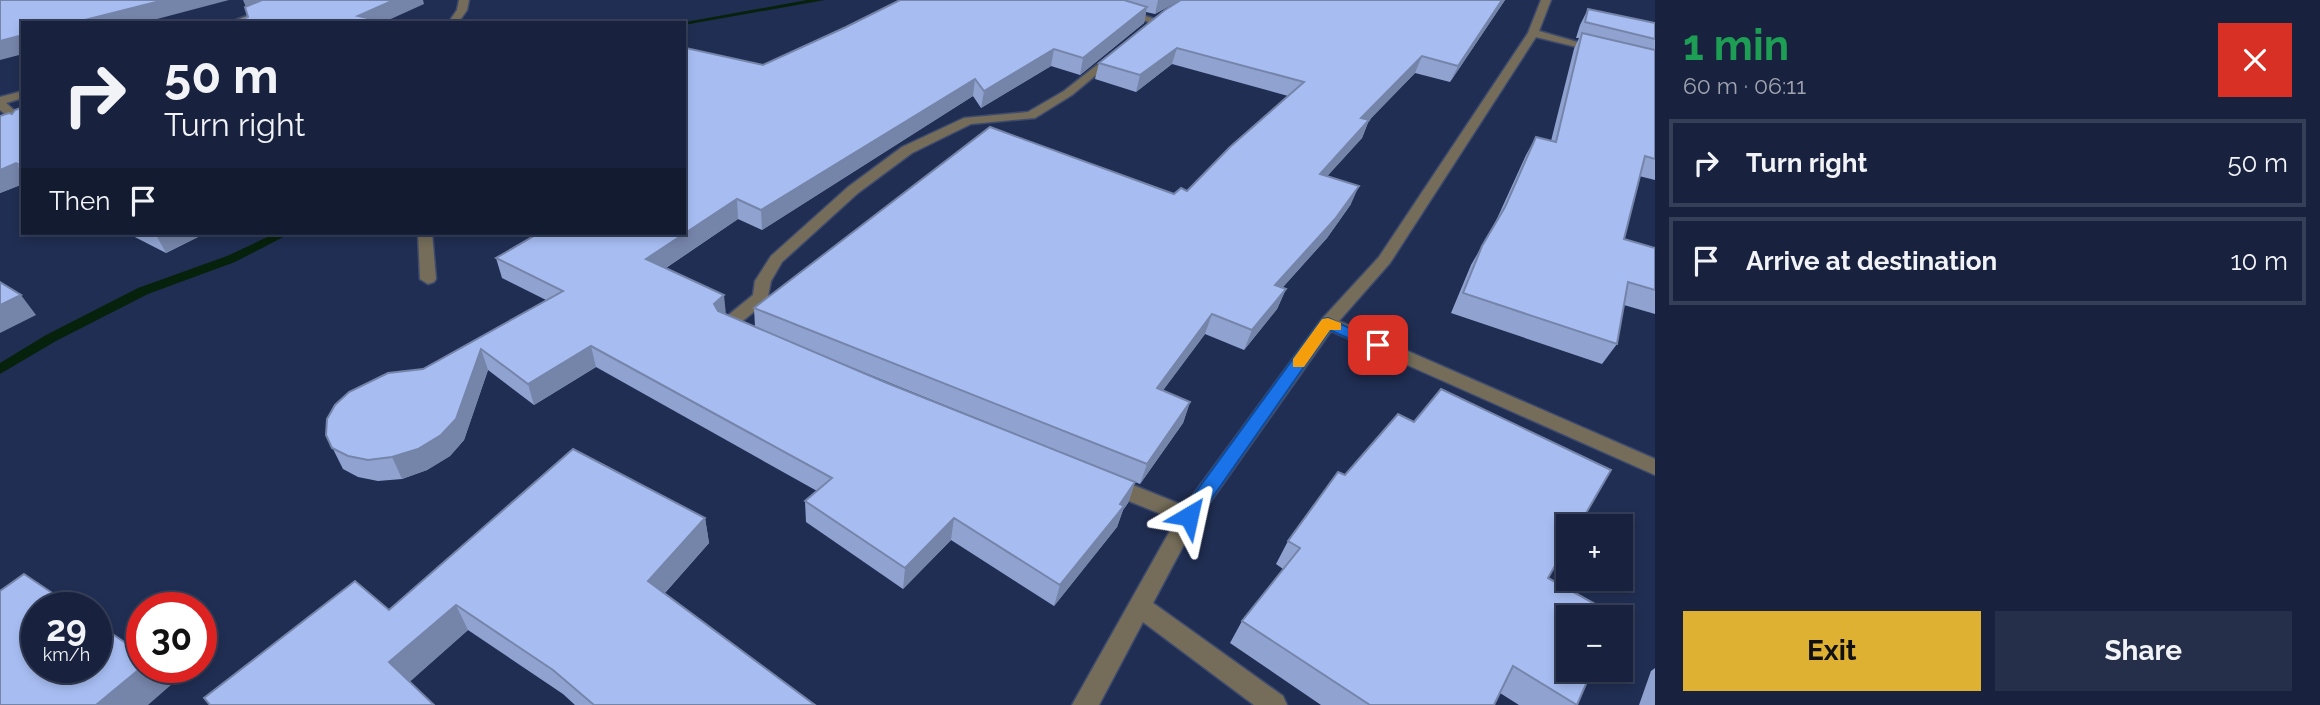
<!DOCTYPE html>
<meta charset="utf-8">
<style>
:root{--surface:#18223e;--page:#252f49;--text:#f1f3f6;--muted:#9fa4b0;--line:#363f58;--accent:#deb133}
body{margin:0;font-family:Raleway,sans-serif;background:var(--page);color:var(--text);height:100vh;display:flex;flex-direction:column;font-size:26px;white-space:nowrap}
*{box-sizing:border-box;margin:0}
p{font-size:23px;color:var(--muted)}
.icon{flex:none;width:38px;height:38px;fill:none;stroke:currentColor;stroke-width:2;stroke-linecap:round;stroke-linejoin:round}
.map{position:relative;flex:1;overflow:hidden}
.drawer{display:flex;flex-direction:column;background:var(--surface);width:665px}
.drawer>*{flex:none}
.guide{position:absolute;left:21px;top:21px;width:665px;height:214px;border-radius:0px;box-shadow:0 4px 10px #0003,0 0 0 2px var(--line);background:#18223e;color:var(--text);overflow:hidden}
.controls{position:absolute;left:1556px;top:514px;display:grid;gap:14px}
.controls a{display:grid;place-items:center;width:77px;height:77px;border-radius:0px;background:var(--surface);box-shadow:0 4px 10px #0003,0 0 0 2px var(--line);font-size:35px}
.speed{position:absolute;left:21px;top:592px;display:flex;gap:14px;font-size:35px;font-weight:700;text-align:center}
.speed>*{display:grid;place-content:center;width:91px;height:91px;border-radius:50%;background:var(--surface);box-shadow:0 4px 10px #0003,0 0 0 2px var(--line);line-height:1}
.speed small{font-size:18px;font-weight:400}
.speed .limit{border:10px solid #d22;background:#fff;color:#111}
.pin{position:absolute;display:grid;place-items:center;width:60px;height:60px;color:#fff;margin:-30px;border-radius:14px;box-shadow:0 4px 10px #0006}
.me{position:absolute;width:77px;margin:-38px;rotate:36deg;stroke-linejoin:round;filter:drop-shadow(0 0 5px #0008)}
.turn{display:flex;align-items:center;gap:24px;height:147px;padding:0 28px;font-size:32px}
.turn .icon{width:91px;height:91px;stroke-width:2.5}
.turn b{display:block;font-size:49px;line-height:60px}
.then{display:flex;align-items:center;height:66px;padding:0 28px;background:#0003;gap:14px;font-size:26px}
.round{display:grid;place-items:center;flex:none;width:74px;height:74px;border-radius:0px;background:var(--page)}
.headline{display:flex;align-items:center;justify-content:space-between;height:119px;padding:0 28px}
h1{font-size:42px;font-weight:700;line-height:52px;color:#1e9e55}
.action{display:flex;gap:14px;margin-top:auto;padding:14px 28px}
.action a{flex:1;height:80px;border-radius:0px;background:var(--accent);color:#111;font-size:28px;font-weight:700;line-height:80px;text-align:center}
.action a+a{background:var(--page);color:var(--text)}
ul{padding:0;list-style:none}
li{display:flex;align-items:center;gap:21px;height:88px;margin:0 14px 10px;padding:0 14px;border:4px solid var(--line);border-radius:0px}
li div{flex:1}
li b{display:block;font-size:26px}
li em{font-style:normal}
main{display:flex;flex:1;min-height:0}
.map>svg:first-child{display:block}
.lines{fill:none;stroke-linecap:round;stroke-linejoin:round}
.stream{fill:#07220c;fill-rule:evenodd}
.minor-casing{stroke:#3e4b6e;stroke-width:3}
.minor{fill:#756d59;fill-rule:evenodd}
.wall{fill:#90a3d0;fill-rule:evenodd}
.shaded-wall{fill:#7584a9}
.building{fill:#a7bdf2;stroke:#7584a9;stroke-width:2}
.route{fill:#1a73e8;stroke:#114b97;stroke-width:2}
.slow{fill:#f59e0b}
</style>
<main>
<div class="map">
<svg width="1655" height="705" viewBox="0 0 1655 705">
<rect width="100%" height="100%" fill="#202e53"/>
<g class="lines">
<g class="stream">
<polygon points="807,0 825,0 684,25 684,23 680,23"/>
<polygon points="276,233 291,233 235,262 148,294 56,341 0,374 0,363 46,335 138,288 227,256"/>
</g>
<defs>
<g id="minor">
<polygon points="288,0 302,0 243,23 228,23"/>
<polygon points="459,0 469,0 467,10 458,23 448,23 457,10"/>
<polygon points="1081,0 1096,0 1161,21 1152,23"/>
<polygon points="1541,0 1551,0 1539,31 1602,49 1597,52 1536,37 1390,263 1339,321 1655,459 1655,475 1331,331 1196,522 1153,603 1283,696 1287,705 1254,705 1143,622 1099,705 1072,705 1176,520 1104,491 1101,485 1104,479 1111,477 1118,479 1185,506 1322,319 1379,257 1528,33"/>
<path d="M1116 50 1121 53 1120 55 1072 95 1035 118 971 124 912 153 858 193 782 262 771 281 767 301 739 324 744 329 742 333C734 335 723 333 719 325L721 321 753 295 755 281 771 256 848 187 902 147 964 118 1028 112 1064 91Z"/>
<polygon points="23,91 23,98 6,103 23,118 23,129 0,110 0,97"/>
<polygon points="418,233 432,233 436,279 434,282 428,284 420,279"/>
</g>
</defs>
<use href="#minor" class="minor-casing"/>
<use href="#minor" class="minor"/>
</g>
<g class="wall">
<path d="M900 0H1180L1155 14 1146 12 1144 23 1080 75 1051 66 981 108 973 96 762 230 738 219 666 268 726 314 755 327 754 308 1187 191 1288 96 1172 64 1136 92 1095 79 1099 63 1181 0H1505L1450 82 1415 73 1369 120 1362 138 1327 176 1351 204 1327 238 1282 288 1286 289 1277 309 1244 350 1205 334 1163 390 1190 402 1183 423 1140 484 1135 482 1128 503 1123 510 1117 527 1054 606 951 540 903 589 806 522 805 501 817 491 596 367 534 405 488 370 464 440 450 456 427 470 402 479 378 481 358 477 343 469 326 435 423 369 546 300 502 278 496 258 684 233 763 65 846 27ZM804 348 922 396 1110 472 887 383Z"/>
<polygon points="1588,9 1655,23 1655,180 1639,176 1624,239 1655,248 1655,314 1624,305 1617,344 1602,364 1451,313 1471,265 1495,223 1526,155 1536,137 1551,141 1574,49 1579,38 1576,38 1580,25"/>
<polygon points="23,107 23,184 0,193"/>
<polygon points="127,233 206,233 166,253"/>
<polygon points="705,518 709,543 665,593 815,705 575,705 563,694 468,630 409,682 210,705 389,610"/>
<polygon points="1288,541 1548,578 1577,705 1519,705 1500,693 1494,705 1321,705 1230,643 1242,621 1283,569 1276,564"/>
<polygon points="1655,668 1655,705 1639,705 1651,671"/>
</g>
<g class="shaded-wall">
<polygon points="164,0 229,0 142,23 73,23"/>
<polygon points="243,0 281,0 248,12"/>
<polygon points="394,0 423,0 424,4 382,23 358,16"/>
<polygon points="1158,0 1180,0 1155,14"/>
<polygon points="1502,0 1505,0 1450,82 1458,66"/>
<polygon points="1147,7 1144,23 1080,75 1083,58"/>
<polygon points="23,35 23,54 0,60 0,41"/>
<polygon points="1177,48 1172,64 1136,92 1140,75"/>
<polygon points="1054,49 1051,66 981,108 984,91"/>
<polygon points="1422,56 1415,73 1354,136 1361,118"/>
<polygon points="975,79 973,96 762,230 761,210"/>
<polygon points="1369,120 1362,138 1313,192 1320,174"/>
<polygon points="16,163 23,174 23,184 0,193 0,170"/>
<polygon points="1359,186 1351,204 1327,238 1267,305 1275,285"/>
<polygon points="737,199 738,219 649,279 646,259"/>
<polygon points="155,233 206,233 166,253"/>
<polygon points="1286,289 1277,309 1244,350 1252,330"/>
<polygon points="21,295 36,315 0,333 0,305"/>
<polygon points="724,295 726,315 716,325 714,304"/>
<polygon points="1212,314 1205,334 1150,408 1157,388"/>
<polygon points="591,346 596,367 534,405 528,384"/>
<polygon points="481,349 488,370 464,440 450,456 427,470 402,479 392,457"/>
<polygon points="1190,402 1183,423 1140,484 1147,464"/>
<polygon points="1135,482 1128,503 1123,510 1117,527 1054,606 1060,585"/>
<polygon points="705,518 709,543 653,606 648,581"/>
<polygon points="954,518 951,540 903,589 905,568"/>
<polygon points="456,605 468,630 404,687 389,662"/>
<polygon points="142,667 156,667 172,684 148,705 96,705"/>
</g>
<g class="building">
<polygon points="0,0 164,0 73,23 23,23 23,35 0,41"/>
<polygon points="262,0 394,0 358,16 390,23 234,23 248,17 245,7"/>
<polygon points="900,0 1124,0 1147,7 1083,58 1054,49 984,91 975,79 761,210 737,199 646,259 724,295 714,304 718,311 887,383 1135,482 1120,504 1124,506 1060,585 954,518 905,568 805,501 832,478 591,346 528,384 481,349 456,419 441,435 418,449 392,457 368,460 348,456 332,448 326,435 327,419 335,405 349,392 388,373 423,369 563,291 496,258 539,233 684,233 684,49 686,48 763,65 846,27"/>
<polygon points="1181,0 1502,0 1458,66 1422,56 1361,118 1369,120 1320,174 1359,186 1335,219 1275,285 1286,289 1252,330 1212,314 1157,388 1190,402 1147,464 754,308 990,127 1174,194 1181,188 1187,191 1230,147 1304,82 1177,48 1140,75 1099,63 1165,10"/>
<polygon points="1588,9 1655,23 1655,39 1585,22"/>
<polygon points="1582,33 1655,50 1655,159 1645,156 1624,239 1655,248 1655,290 1628,282 1617,344 1463,293 1482,246 1505,207 1536,137 1556,142"/>
<polygon points="23,107 23,167 16,163 0,170 0,116 9,113 12,114 15,110"/>
<polygon points="0,282 21,295 0,305"/>
<polygon points="1441,389 1611,470 1578,527 1568,527 1568,543 1548,578 1615,615 1614,618 1568,618 1568,670 1592,670 1577,705 1513,666 1494,705 1370,705 1242,621 1300,548 1288,541 1338,472 1345,475 1398,414 1414,422"/>
<polygon points="573,449 705,518 648,581 815,705 594,705 553,670 456,605 389,662 434,705 210,705 204,698 355,581 389,610"/>
<polygon points="24,574 73,607 37,607 37,667 96,667 96,623 142,654 142,667 96,705 0,705 0,591"/>
</g>
<polygon class="route" points="1328,318 1386,345 1378,350 1372,349 1330,330 1196,521 1182,521 1180,516 1182,511 1322,319"/>
<polygon class="slow" points="1328,318 1341,323 1341,330 1330,330 1304,367 1293,367 1293,359 1322,319"/>
</svg>
<div class="controls">
<a>+</a>
<a>−</a>
</div>
<div class="speed"><div>29<small>km/h</small></div><div class="limit">30</div></div>
<div class="pin" style="left:1378px;top:345px;background:#d93025"><svg class="icon" aria-label="arrive" viewBox="0 0 24 24"><path d="M6 21V4h12l-3 4 3 4H6"/></svg></div>
<svg class="me" style="left:1189px;top:516px" viewBox="-20 -20 40 40"><path d="M0-17L14 15 0 8-14 15z" fill="#1a73e8" stroke="#fff" stroke-width="4"/></svg>
<div class="guide">
<div class="turn"><svg class="icon" aria-label="right" viewBox="0 0 24 24"><path d="M7 20v-9h11M14 6l5 5-5 5"/></svg><div><b>50 m</b>Turn right</div></div>
<div class="then">Then<svg class="icon" aria-label="arrive" viewBox="0 0 24 24"><path d="M6 21V4h12l-3 4 3 4H6"/></svg></div>
</div>
</div>
<section class="drawer">
<div class="headline"><div><h1>1 min</h1><p>60 m · 06:11</p></div><a class="round" style="background:#d93025;color:#fff"><svg class="icon" aria-label="close" viewBox="0 0 24 24"><path d="M6 6l12 12M18 6L6 18"/></svg></a></div>
<ul>
<li><svg class="icon" aria-label="right" viewBox="0 0 24 24"><path d="M7 20v-9h11M14 6l5 5-5 5"/></svg><div><b>Turn right</b></div><em>50 m</em></li>
<li><svg class="icon" aria-label="arrive" viewBox="0 0 24 24"><path d="M6 21V4h12l-3 4 3 4H6"/></svg><div><b>Arrive at destination</b></div><em>10 m</em></li>
</ul>
<div class="action"><a>Exit</a><a>Share</a></div>
</section>
</main>
